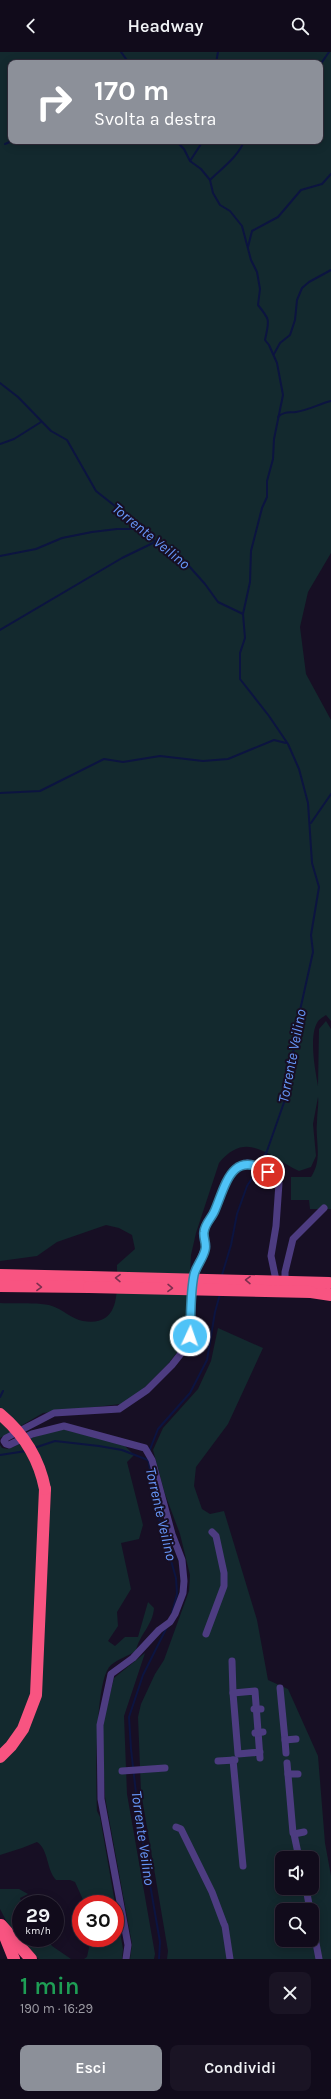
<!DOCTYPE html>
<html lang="it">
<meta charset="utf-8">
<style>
:root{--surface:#110b1b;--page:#1a1424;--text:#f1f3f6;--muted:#9c9ba3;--line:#302b3a;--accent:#8c9099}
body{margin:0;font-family:Karla,sans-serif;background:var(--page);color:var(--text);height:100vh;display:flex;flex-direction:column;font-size:15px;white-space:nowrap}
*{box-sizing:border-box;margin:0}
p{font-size:13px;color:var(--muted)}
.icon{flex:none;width:22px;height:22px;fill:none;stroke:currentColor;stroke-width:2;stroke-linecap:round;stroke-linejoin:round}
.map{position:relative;height:1907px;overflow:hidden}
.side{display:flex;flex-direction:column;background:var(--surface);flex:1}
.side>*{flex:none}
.banner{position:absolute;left:8px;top:8px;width:315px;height:84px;border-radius:8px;box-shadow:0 2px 10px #0003,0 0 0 1px var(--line);background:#8c9099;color:#fff;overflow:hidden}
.fabs{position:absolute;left:275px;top:1799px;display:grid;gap:8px}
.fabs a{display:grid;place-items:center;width:44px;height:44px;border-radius:8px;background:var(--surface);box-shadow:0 2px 10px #0003,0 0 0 1px var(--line);font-size:20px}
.speed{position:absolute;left:12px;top:1843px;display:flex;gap:8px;font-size:20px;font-weight:700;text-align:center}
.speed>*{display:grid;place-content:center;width:52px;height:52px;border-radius:50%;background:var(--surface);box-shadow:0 2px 10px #0003,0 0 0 1px var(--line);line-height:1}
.speed small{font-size:10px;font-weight:400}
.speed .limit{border:6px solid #d22;background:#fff;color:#111}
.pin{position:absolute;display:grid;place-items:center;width:34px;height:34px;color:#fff;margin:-17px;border:2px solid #fff;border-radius:50%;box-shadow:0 1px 4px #0007}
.me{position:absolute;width:44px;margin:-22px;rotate:3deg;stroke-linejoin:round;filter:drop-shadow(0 0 3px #0008)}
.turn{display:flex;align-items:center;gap:14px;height:84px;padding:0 20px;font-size:18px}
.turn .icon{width:52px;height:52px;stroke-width:2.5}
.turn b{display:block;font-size:28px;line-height:34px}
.round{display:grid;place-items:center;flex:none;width:42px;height:42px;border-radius:8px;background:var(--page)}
.summary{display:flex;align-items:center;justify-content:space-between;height:68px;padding:0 20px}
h1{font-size:24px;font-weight:600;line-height:30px;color:#1e9e55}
.cta{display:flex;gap:8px;margin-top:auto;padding:8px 20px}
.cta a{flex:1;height:46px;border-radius:8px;background:var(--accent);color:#fff;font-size:16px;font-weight:600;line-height:46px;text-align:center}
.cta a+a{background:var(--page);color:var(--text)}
header{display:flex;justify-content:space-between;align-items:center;height:52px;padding:0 20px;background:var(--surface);font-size:18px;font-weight:600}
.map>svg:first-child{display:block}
.green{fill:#13292e;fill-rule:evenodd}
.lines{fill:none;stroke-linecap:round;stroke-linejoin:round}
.stream{stroke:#0c1440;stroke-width:2}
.street{stroke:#4d3c81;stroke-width:7}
.highway{stroke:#f85481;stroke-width:12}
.street-bridge{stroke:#4d3c81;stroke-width:7}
.highway-bridge{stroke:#f85481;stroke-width:12}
.oneway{stroke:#7c2e4e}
.route-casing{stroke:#337fa1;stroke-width:10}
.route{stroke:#4fc3f7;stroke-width:7}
.labels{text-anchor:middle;stroke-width:4;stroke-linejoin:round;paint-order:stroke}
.water-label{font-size:15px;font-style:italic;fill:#6797f9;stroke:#170f24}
</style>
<header><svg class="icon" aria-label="back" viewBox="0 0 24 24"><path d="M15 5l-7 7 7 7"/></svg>Headway<svg class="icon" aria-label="search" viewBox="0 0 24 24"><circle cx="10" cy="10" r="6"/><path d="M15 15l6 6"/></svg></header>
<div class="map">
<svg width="331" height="1907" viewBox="0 0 331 1907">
<rect width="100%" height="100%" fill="#170f24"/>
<g class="green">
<path d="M0 0H331V501L308 540 300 575 306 622 331 668V969L326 963C323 965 318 968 317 971 309 985 315 1018 318 1034L319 977 326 969 331 977V1157H310L309 1148H291V1125H311C323 1107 315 1089 317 1070 317 1061 319 1053 318 1045L313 1072 316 1104 311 1115 299 1119C269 1105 247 1077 219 1111L196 1181 191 1203 187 1280 181 1295 168 1312 142 1338 121 1352 43 1361 0 1386V1251C13 1252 41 1250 52 1254 62 1257 72 1267 83 1269 121 1275 117 1239 117 1213L135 1197 132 1183 119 1176 106 1173 57 1190 37 1204 0 1209ZM11 11H320V89H11Z"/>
<path d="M218 1276 263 1296 228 1372 196 1415 194 1434 202 1457 210 1462 224 1459 257 1568 268 1628 288 1637 318 1704 325 1791 331 1824V1907H167L168 1899 141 1740 138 1665 141 1652 155 1622 164 1608 189 1539 190 1523 180 1482 165 1442 153 1398 163 1376 198 1337 211 1309ZM282 1806H312V1836H282ZM282 1858H312V1888H282Z"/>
<path d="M62 1377 124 1393 134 1403 127 1410 143 1473 139 1487 121 1491 131 1537 117 1560 118 1574 108 1589 115 1594 125 1585H138L148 1550 154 1556C153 1573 139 1583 136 1599 128 1604 118 1607 111 1613 94 1627 96 1734 97 1759L100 1765 123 1897 122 1907H84L87 1905 91 1886H115V1852H85L75 1830 70 1828H56C46 1817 49 1798 37 1790L22 1796 0 1803V1393L2 1396 9 1397 34 1385Z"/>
<polygon points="145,1601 124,1664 127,1742 155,1902 154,1907 130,1907 132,1892 105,1745 102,1675 114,1626"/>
<polygon points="0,1837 19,1837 28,1842 20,1846 22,1852 21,1886 47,1886 52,1894 71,1907 39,1907 18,1891 0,1857"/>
</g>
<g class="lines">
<g class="stream">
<polyline points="121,0 129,11"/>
<polyline points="216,11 218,0"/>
<polyline points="320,13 329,0"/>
<path d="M176 89 184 97 190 109 201 117 210 128 213 141 220 153 230 159 242 174 251 208 257 220 260 237 258 253C271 269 269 268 265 288L269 293 277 311 283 343 274 387 273 407 267 429V445L262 456 251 499 250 530 243 562"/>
<polyline points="5,92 12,89"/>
<polyline points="190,109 203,89"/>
<path d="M210 128C221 117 239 104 244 89"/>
<polyline points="248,195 252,179 278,165 301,138 322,132 331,122"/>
<polyline points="274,302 280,291 290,283 295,268 297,248 302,236 309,230 331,218"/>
<polyline points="0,331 18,345 51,379 67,388 96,439 130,466 160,494 180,504 205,532 218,550 243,562 245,586 240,601 240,627 269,664 288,692 299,717 308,751 312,811 319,835 311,883 313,900 297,972 288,1039 267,1099 260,1113"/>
<path d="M278 365C284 359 289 361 296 360 309 358 319 352 331 349"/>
<polyline points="0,392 14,387 41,370"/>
<polyline points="0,504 36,497 62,486 92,480 117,477 143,477"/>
<polyline points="0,578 122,506 155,490"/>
<polyline points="0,741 40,739 104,707 123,710 160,704 203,709 228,707 274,688 286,691"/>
<polyline points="311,771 331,742"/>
<polyline points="222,1223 231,1193 237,1162 247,1134 258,1117"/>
<polyline points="0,1345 3,1339"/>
<polyline points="34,1396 55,1389 99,1394 122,1398 148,1408"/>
<polyline points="149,1400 158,1377 190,1341 207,1308 215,1260 220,1242"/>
<polyline points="0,1403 26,1399"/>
<polyline points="148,1406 158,1463 176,1526 177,1542 172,1561"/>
<polyline points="159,1907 160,1890 139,1768 131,1697 129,1665 143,1623 167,1575"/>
</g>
<g class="street">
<polyline points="285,1233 285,1220 293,1187 324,1156"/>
<polyline points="206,1582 224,1534 224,1521 216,1484 212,1480"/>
<polyline points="232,1609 233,1641"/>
<polyline points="280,1636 285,1688 296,1687"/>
<polyline points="285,1688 286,1701"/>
<polyline points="260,1700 238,1702 233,1641 255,1639 260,1706"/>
<polyline points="233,1708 243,1814"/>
<polyline points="218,1709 235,1708"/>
<polyline points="287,1711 293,1781 294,1782 299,1806"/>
<polyline points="122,1719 165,1716"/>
<polyline points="288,1722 298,1722"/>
<polyline points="176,1775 181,1777 212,1840 224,1872"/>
<polyline points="294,1782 304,1780"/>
<polyline points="306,1836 310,1858"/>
<polyline points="312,1870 319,1907"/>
<polyline points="225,1874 230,1907"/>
<polyline points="126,1907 128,1893 101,1747 100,1673 111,1622 133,1606 159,1578 170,1570 175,1562 183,1541 184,1529 182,1508 172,1482 152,1408 145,1396 64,1374 32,1382 9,1393 6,1392 4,1389 6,1386 54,1361 119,1357 147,1338 172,1313 183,1299 190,1284 194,1222 206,1193 204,1180 207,1170 215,1159 226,1130 235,1118 247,1111 255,1113 268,1119 279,1131 276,1174 271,1204 277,1233"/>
</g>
<g class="highway">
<polyline points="0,1223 89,1225"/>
<polyline points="0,1234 89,1235"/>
<polyline points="311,1240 331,1243"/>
<polyline points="0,1705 11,1694 23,1677 36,1643 45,1437"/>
<polyline points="1,1873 31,1907"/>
<polyline points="4,1882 14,1907"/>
</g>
<g class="street-bridge">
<polyline points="254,1657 261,1657"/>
<polyline points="255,1681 263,1680"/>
</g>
<g class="highway-bridge">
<polyline points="89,1225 329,1231"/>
<polyline points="89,1235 311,1240"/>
<path d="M0 1362C24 1382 39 1406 45 1437"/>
</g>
</g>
<defs><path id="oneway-chevron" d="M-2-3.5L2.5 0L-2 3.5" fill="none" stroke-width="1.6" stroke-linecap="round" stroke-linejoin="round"/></defs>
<g class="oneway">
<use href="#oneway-chevron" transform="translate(118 1226) rotate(-179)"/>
<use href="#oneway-chevron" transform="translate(248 1228) rotate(-179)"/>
<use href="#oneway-chevron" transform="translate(39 1235) rotate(1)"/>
<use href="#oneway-chevron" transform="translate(170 1236) rotate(1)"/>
</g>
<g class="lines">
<defs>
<path id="route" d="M190 1284C191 1264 190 1243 194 1223 196 1214 203 1207 205 1198 207 1192 203 1186 204 1180 205 1171 212 1166 215 1158 226 1132 232 1097 268 1120"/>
</defs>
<use href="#route" class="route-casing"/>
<use href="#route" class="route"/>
</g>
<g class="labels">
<g class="water-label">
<text transform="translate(151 484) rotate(39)" y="5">Torrente Veilino</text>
<text transform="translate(292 1004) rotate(-79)" y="5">Torrente Veilino</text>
<text transform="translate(161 1462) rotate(77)" y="5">Torrente Veilino</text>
<text transform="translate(143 1786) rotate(82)" y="5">Torrente Veilino</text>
</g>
</g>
</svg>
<div class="fabs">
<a><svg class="icon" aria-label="sound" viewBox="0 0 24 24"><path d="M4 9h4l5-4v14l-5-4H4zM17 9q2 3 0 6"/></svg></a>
<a><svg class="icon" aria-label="search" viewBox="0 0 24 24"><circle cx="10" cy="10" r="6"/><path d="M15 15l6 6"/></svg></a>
</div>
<div class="speed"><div>29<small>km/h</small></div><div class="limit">30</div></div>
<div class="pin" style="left:268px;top:1120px;background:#d93025"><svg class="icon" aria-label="arrive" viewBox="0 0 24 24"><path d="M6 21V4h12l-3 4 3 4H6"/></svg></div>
<svg class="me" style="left:190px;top:1284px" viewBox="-20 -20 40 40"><circle r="17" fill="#4fc3f7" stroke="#fff" stroke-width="3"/><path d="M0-11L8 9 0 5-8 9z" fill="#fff"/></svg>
<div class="banner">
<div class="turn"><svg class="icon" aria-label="right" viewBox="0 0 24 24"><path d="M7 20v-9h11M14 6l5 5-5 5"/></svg><div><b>170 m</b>Svolta a destra</div></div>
</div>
</div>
<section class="side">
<div class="summary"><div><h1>1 min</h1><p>190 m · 16:29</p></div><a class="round"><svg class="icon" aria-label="close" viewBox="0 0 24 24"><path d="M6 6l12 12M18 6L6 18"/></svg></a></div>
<div class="cta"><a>Esci</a><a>Condividi</a></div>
</section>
